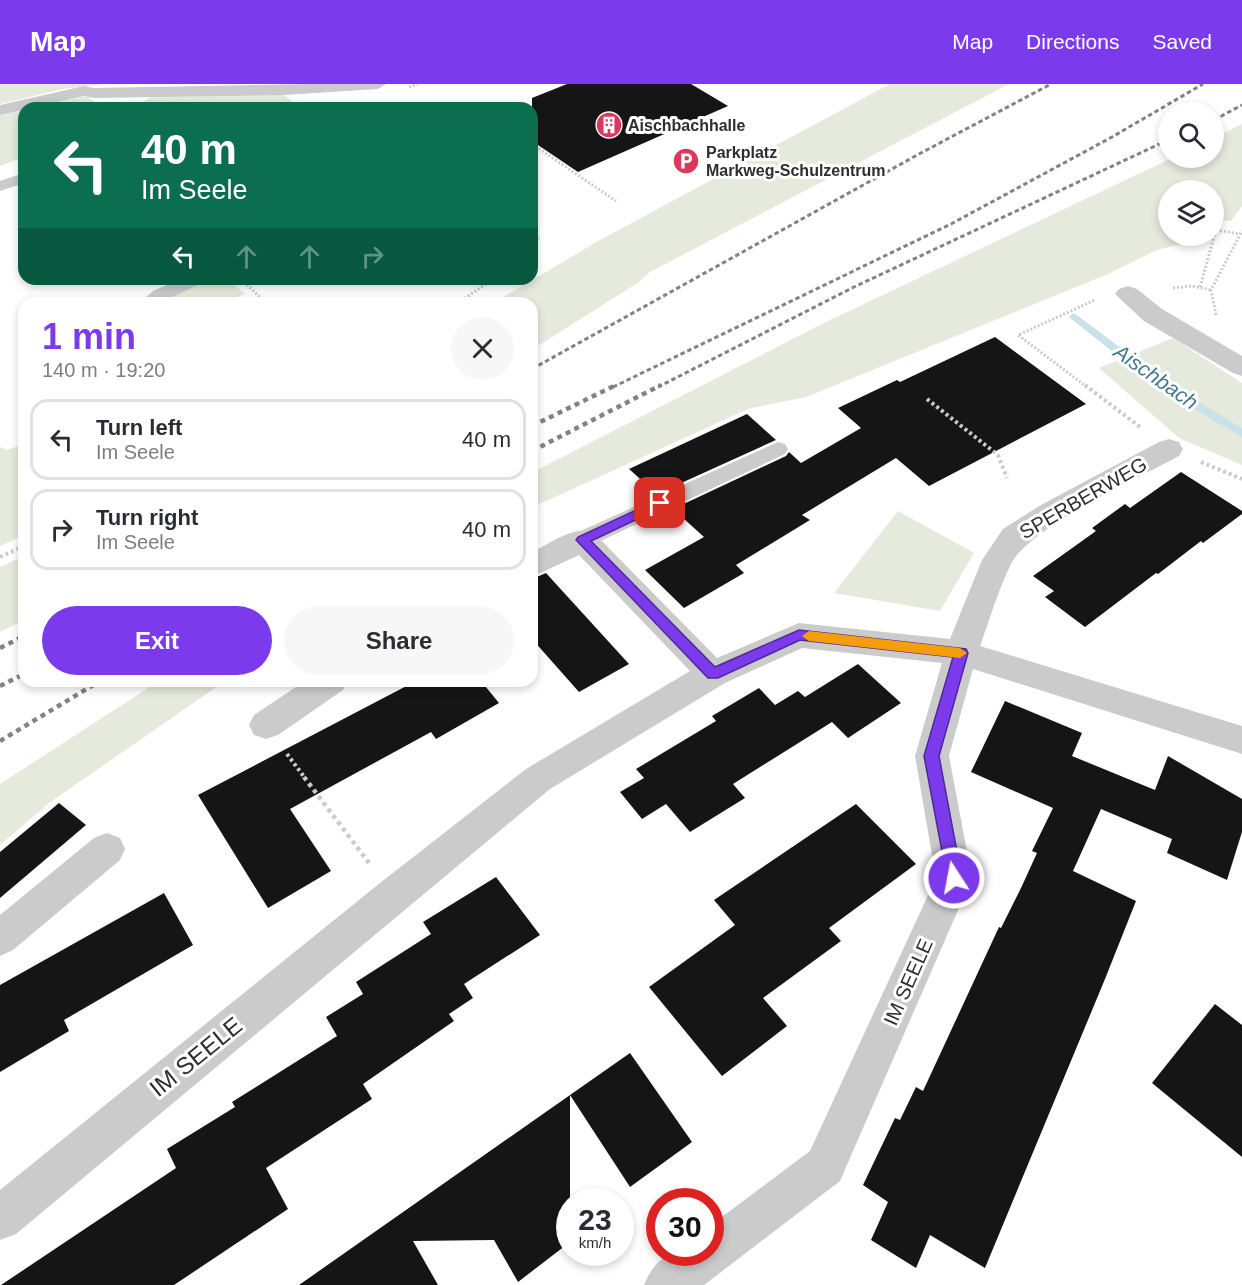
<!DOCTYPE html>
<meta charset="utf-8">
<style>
:root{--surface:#fff;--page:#f7f7f7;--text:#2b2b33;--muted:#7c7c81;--line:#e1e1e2;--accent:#7c3aed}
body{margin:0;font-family:Arial,sans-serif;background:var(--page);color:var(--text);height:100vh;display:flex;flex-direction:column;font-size:22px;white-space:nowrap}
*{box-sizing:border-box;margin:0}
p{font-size:20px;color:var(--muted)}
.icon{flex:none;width:33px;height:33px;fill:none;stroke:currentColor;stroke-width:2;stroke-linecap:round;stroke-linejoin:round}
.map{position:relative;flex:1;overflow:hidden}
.details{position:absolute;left:18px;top:213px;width:520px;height:390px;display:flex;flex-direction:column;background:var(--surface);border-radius:18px;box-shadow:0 3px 9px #0003}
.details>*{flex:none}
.hud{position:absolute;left:18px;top:18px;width:520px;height:183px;border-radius:18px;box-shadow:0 3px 9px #0003;background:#0b6e4f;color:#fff;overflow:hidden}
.controls{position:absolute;left:1158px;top:18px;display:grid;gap:12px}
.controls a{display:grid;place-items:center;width:66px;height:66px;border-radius:50%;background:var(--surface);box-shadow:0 3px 9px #0003;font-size:30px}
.speed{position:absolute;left:556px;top:1104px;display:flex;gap:12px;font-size:30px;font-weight:700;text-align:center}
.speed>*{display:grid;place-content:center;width:78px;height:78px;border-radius:50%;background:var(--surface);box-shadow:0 3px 9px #0003;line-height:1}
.speed small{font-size:15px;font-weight:400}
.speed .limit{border:9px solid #d22;background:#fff;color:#111}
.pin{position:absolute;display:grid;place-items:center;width:51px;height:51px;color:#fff;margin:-26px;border-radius:12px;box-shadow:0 3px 9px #0006}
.me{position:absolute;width:66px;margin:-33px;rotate:349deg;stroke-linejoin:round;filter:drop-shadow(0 0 4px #0008)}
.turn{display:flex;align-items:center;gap:21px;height:126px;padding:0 24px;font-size:27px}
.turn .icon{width:78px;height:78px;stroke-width:2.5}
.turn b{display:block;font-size:42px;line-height:51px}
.lanes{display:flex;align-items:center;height:57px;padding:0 24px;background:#0003;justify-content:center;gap:30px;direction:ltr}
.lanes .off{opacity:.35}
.round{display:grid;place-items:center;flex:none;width:63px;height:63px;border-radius:32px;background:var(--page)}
.head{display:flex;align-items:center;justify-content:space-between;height:102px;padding:0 24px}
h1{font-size:36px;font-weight:800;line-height:45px;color:var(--accent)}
.cta{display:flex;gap:12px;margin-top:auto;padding:12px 24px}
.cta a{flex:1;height:69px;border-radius:36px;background:var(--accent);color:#fff;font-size:24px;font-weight:800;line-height:69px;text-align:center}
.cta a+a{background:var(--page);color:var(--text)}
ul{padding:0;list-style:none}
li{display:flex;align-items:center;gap:18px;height:81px;margin:0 12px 9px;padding:0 12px;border:3px solid var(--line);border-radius:18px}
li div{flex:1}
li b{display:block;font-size:22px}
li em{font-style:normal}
header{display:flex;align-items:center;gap:36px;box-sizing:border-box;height:84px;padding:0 30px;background:var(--accent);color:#fff}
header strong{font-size:28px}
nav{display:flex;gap:33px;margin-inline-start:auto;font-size:21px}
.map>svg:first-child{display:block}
.green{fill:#e6eadc}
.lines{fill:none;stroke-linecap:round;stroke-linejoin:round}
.stream{fill:#c9e1e9;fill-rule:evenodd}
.building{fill:#151515}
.path-far2{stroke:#cbcbcb;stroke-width:3;stroke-dasharray:2 2;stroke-linecap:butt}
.path-far1{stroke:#cbcbcb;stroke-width:4;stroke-dasharray:3 3;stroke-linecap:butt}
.path{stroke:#cbcbcb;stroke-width:4.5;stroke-dasharray:4 4;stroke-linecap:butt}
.lane{fill:#cbcbcb;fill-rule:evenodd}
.street{fill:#cbcbcb;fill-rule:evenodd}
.rail-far1{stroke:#838383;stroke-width:3;stroke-dasharray:4.5 3;stroke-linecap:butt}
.rail{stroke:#838383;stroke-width:4.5;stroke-dasharray:5 4.5;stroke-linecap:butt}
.route{fill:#7c3aed;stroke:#51269a;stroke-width:1.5}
.slow{fill:#f59e0b}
.labels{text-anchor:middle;stroke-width:6;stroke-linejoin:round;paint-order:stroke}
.far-poi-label{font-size:16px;font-weight:bold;fill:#2e2e2e;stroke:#fff;text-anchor:start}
.street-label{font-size:20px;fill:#2e2e2e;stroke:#fff}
.water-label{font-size:21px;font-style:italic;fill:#40798b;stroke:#fff}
.near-street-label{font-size:24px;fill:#2e2e2e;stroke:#fff}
</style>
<header>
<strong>Map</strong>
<nav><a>Map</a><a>Directions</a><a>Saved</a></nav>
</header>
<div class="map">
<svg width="1242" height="1201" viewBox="0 0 1242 1201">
<rect width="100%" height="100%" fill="#fff"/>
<g class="green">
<polygon points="0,0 106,0 63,5 0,20"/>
<polygon points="890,0 1009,0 650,188 639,198 533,265 532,219 493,219 600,156"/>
<polygon points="154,11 284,11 292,17 290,24 138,24 139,20"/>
<polygon points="87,12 102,24 28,24"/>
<polygon points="24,25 24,73 0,82 0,31"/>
<polygon points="1242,40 1242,122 1231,137 1214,136 1214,106 1168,106 1168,152 1196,152 1193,157 1157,166 1108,190 806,313 748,325 533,423 533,388 826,238 1172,74 1214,74 1214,54"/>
<polygon points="212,195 227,195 245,210 221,219 162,219 167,213"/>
<polygon points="1173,254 1242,299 1242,381 1179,354 1099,284"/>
<polygon points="24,360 24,451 0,462 0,363 7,366"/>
<polygon points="898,427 974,469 940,527 834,509"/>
<polygon points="24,472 24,536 0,548 0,483"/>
<polygon points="159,597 225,597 49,719 0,761 0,700"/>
</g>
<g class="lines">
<polygon class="stream" points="1074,229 1169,300 1242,344 1242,353 1161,306 1070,234 1069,232"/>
</g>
<g class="building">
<polygon points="567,0 691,0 728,22 578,88 532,57 532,14"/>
<polygon points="995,253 1086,320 929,402 896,374 802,431 810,436 736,481 744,489 684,524 645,486 704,453 673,425 786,372 789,368 801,379 861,344 838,324 897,296 900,298"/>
<polygon points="747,330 776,356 657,410 629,385"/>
<polygon points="1181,388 1242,427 1242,430 1203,459 1201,457 1158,490 1156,489 1085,543 1045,513 1054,507 1033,492 1096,447 1092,444 1125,420 1130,424"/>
<polygon points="546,489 629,580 579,608 532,555 532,495"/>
<polygon points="858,580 901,619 848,654 832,638 733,700 745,714 690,748 666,720 642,735 620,708 644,694 636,685 716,637 712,632 759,604 775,621 798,607 805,613"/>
<polygon points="416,597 481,597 499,619 436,655 431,648 290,725 331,787 268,824 198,711"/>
<polygon points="1005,617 1082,649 1072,672 1155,706 1168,672 1242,715 1242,748 1227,796 1167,769 1172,755 1101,725 1073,787 1136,817 1105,895 985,1184 930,1151 916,1184 871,1156 888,1118 863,1101 895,1034 900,1036 916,1003 923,1007 999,843 1001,844 1021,804 1037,769 1032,767 1053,724 971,688"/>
<polygon points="59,719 86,741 0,814 0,768"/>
<polygon points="856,720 916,780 829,844 841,857 763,914 787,942 722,992 649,903 735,841 714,816"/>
<polygon points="496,793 540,851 464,900 473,914 449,930 454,937 363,1000 372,1015 266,1084 288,1125 174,1201 1,1201 176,1084 167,1065 235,1023 232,1018 337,952 326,933 363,910 356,898 431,850 423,838"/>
<polygon points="164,809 193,861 64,936 69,947 0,988 0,901"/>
<polygon points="1215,920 1242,941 1242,1073 1152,999"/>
<polygon points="630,969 692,1058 630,1103 570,1011 570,1158 518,1198 494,1156 413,1157 438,1201 299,1201"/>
</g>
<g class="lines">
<g class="path-far2">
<polyline points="409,3 418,0"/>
<polyline points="532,60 616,117"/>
<polyline points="1216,146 1240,150"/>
<polyline points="532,161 539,153"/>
<polyline points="241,195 266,219"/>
<polyline points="1200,203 1216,146 1214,144"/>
<polyline points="1173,204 1192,202 1211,206"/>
<polyline points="458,219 493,195"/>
<polyline points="1216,231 1211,206 1242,147"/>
<polyline points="1087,303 1018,251 1095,216"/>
</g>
<g class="path-far1">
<polyline points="1085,301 1140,343"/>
<polyline points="927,315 998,371 1007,394"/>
<polyline points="1201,378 1242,395"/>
<polyline points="0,473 24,462"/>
<polyline points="287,670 305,694"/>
</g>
<polyline class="path" points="304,693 369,779"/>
<g class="lane">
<polygon points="307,0 386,0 378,5 284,11 94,14 84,12 0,31 0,21 84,2 94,4"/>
<polygon points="24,89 24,99 0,107 0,97"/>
<polygon points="181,195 205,195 202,199 160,219 139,219 153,207"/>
<polygon points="778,358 785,360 788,365 785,370 590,462 582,464 574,462 571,456 574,450"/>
</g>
<g class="street">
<polygon points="1128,202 1137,205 1162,225 1242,272 1242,292 1233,289 1144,237 1115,210 1119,205"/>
<path d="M1169 355 1179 358 1183 365 1179 372C1139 394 1030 443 1011 480 998 506 990 535 980 562L1242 642V670L973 585 949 672 972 794 840 1097 704 1201H644C659 1165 677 1168 711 1168V1141L810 1067 936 794 915 672 942 579 802 564 725 599 550 705 16 1150 0 1156V1106L380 799 526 685 690 587 579 471 532 493V468C551 459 572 442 593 448L717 574 799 539 950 555 982 476 1003 445 1041 421 1159 358Z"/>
<polygon points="305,597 347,597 343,606 278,651 266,655 254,651 249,641 254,631"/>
<polygon points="107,749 120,754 125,765 120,776 13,866 0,872 0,831 94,754"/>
</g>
<g class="rail-far1">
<polyline points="1214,36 1242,21"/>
<polyline points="532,285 919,70 1051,0"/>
<polyline points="613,303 951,140 1112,53 1203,0"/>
<polyline points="658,303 854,203 1168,56"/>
</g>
<g class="rail">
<polyline points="532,342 616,301"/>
<polyline points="532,367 661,301"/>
<polyline points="0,564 24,552"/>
<polyline points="0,602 24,590"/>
<polyline points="0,657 100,597"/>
</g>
</g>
<polygon class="route" points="660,415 665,416 665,422 591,457 715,583 799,546 966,565 968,569 939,672 962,794 960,799 954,801 949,799 947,794 924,672 953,573 800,556 718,594 708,594 576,456 578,453"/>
<polygon class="slow" points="809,547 960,564 967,569 960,574 809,557 802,552"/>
<defs>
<symbol id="building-disc" viewBox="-11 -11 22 22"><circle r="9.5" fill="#dc385c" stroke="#fff"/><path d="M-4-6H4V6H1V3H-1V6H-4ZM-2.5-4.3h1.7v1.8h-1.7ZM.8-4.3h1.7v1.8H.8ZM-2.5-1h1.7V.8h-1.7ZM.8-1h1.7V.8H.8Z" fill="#fff"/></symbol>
<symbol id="parking-disc" viewBox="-11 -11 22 22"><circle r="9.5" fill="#dc385c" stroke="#fff"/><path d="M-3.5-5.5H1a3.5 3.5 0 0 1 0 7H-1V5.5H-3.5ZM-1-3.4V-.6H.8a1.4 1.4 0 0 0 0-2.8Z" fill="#fff"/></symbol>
</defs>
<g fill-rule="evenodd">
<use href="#building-disc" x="594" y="26" width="30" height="30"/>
<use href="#parking-disc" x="671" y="62" width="30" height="30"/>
</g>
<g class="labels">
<g class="far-poi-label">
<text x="628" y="47">Aischbachhalle</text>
<text x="706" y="74">Parkplatz<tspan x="706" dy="18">Markweg-Schulzentrum</tspan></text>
</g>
<g class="street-label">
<text transform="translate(1083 414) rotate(-30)" y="7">SPERBERWEG</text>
<text transform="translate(908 898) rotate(-66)" y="7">IM SEELE</text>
</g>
<g class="water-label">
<text transform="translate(1156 293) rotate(35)" y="7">Aischbach</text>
</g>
<g class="near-street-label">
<text transform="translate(196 973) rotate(-39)" y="8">IM SEELE</text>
</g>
</g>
</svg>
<div class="controls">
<a><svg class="icon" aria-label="search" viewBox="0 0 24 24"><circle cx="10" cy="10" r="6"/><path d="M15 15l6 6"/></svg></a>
<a><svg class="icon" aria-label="layers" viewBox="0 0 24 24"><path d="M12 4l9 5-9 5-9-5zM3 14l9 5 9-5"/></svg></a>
</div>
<div class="speed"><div>23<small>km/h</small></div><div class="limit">30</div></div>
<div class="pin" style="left:660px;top:419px;background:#d93025"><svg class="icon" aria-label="arrive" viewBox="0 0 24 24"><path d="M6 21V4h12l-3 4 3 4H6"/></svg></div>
<svg class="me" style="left:954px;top:794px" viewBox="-20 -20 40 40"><circle r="17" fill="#7c3aed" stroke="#fff" stroke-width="3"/><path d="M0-11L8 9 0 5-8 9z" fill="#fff"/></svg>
<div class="hud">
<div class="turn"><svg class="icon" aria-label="left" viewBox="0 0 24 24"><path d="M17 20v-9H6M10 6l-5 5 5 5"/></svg><div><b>40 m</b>Im Seele</div></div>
<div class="lanes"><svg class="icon" aria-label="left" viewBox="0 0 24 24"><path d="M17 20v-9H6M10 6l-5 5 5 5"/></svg><svg class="icon off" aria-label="ahead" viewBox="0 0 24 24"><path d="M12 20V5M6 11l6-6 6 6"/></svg><svg class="icon off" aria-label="ahead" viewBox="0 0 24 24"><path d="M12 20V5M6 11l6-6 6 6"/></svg><svg class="icon off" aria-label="right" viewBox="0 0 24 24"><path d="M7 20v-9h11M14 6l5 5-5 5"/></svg></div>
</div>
<section class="details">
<div class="head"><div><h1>1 min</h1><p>140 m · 19:20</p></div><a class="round"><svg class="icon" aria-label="close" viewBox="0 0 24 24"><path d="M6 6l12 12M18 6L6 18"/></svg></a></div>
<ul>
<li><svg class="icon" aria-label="left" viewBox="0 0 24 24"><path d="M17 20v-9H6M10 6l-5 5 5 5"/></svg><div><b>Turn left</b><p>Im Seele</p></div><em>40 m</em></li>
<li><svg class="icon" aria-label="right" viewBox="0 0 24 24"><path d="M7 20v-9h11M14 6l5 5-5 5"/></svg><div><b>Turn right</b><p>Im Seele</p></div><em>40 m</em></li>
</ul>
<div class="cta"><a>Exit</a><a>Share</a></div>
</section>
</div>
